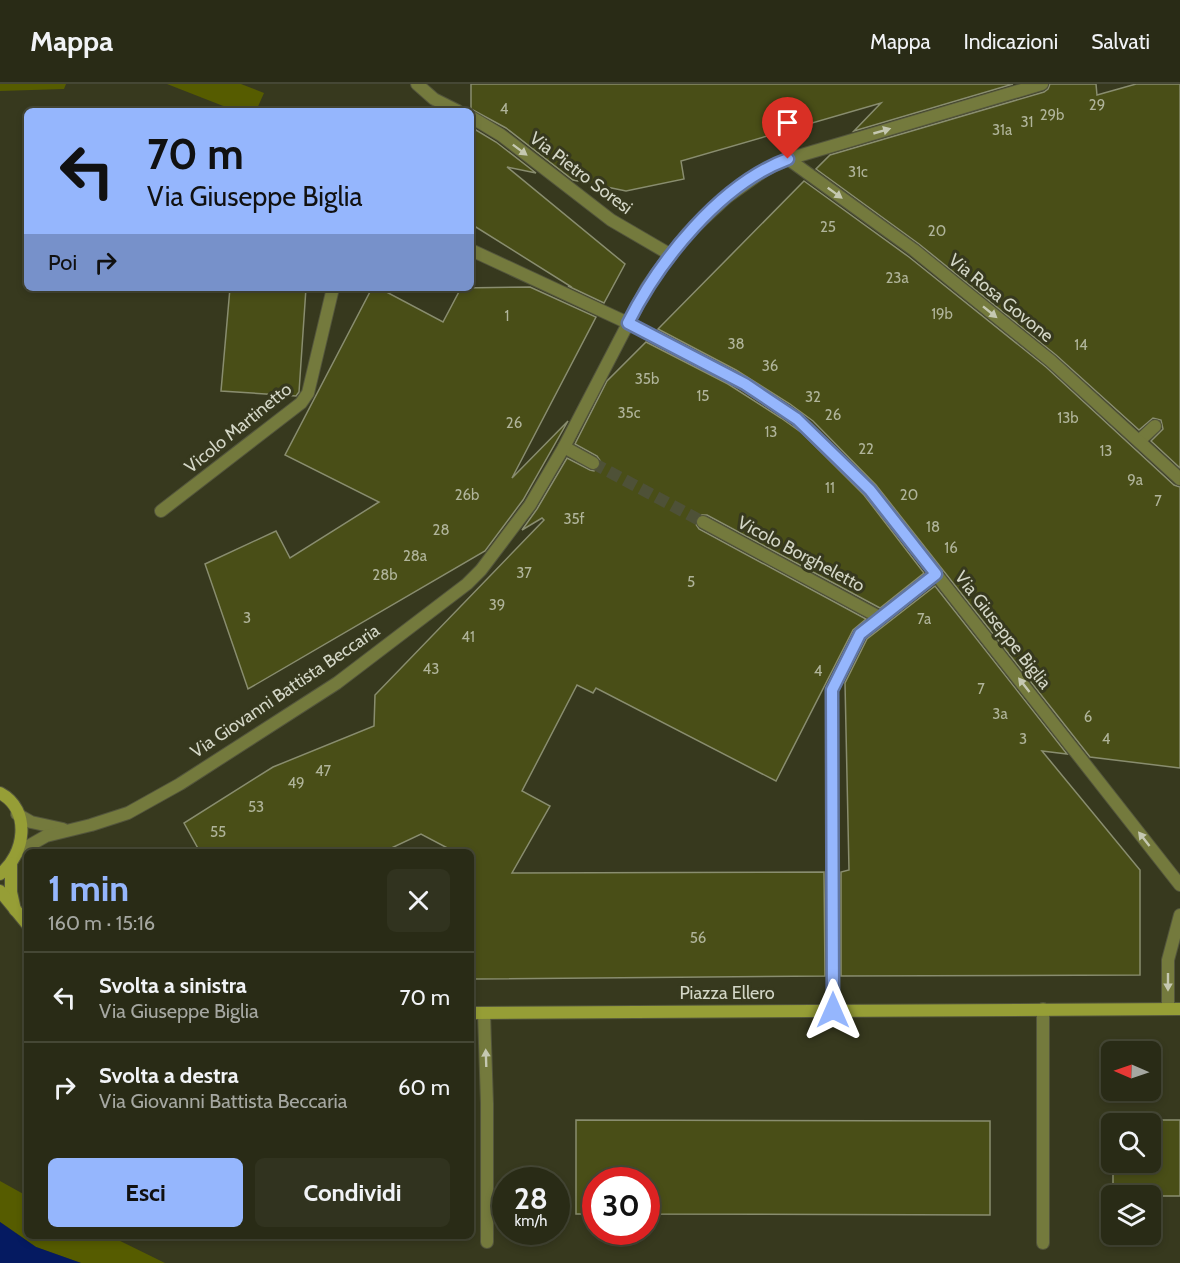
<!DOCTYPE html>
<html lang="it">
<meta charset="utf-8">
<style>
:root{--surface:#292b16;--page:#31331f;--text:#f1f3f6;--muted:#a5a7a1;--line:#454735;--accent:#95b6fd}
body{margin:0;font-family:Cabin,sans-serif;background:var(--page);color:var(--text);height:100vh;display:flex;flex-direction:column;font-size:22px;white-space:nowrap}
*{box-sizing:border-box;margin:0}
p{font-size:20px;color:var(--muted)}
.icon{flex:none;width:33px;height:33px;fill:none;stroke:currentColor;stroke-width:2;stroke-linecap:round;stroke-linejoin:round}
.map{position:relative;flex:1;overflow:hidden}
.drawer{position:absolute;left:24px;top:765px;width:450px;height:390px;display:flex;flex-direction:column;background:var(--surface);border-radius:9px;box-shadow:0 3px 9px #0003,0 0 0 2px var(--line)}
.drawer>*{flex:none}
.guide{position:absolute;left:24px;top:24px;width:450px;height:183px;border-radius:9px;box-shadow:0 3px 9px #0003,0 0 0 2px var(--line);background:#95b6fd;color:#111;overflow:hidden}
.needle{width:39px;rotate:272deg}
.buttons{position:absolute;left:1101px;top:957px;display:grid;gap:12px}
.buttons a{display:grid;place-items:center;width:60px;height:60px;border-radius:9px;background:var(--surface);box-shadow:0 3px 9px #0003,0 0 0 2px var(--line);font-size:30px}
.speed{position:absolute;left:492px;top:1083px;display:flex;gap:12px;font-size:30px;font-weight:700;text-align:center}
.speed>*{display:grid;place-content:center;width:78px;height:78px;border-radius:50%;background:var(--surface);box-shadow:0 3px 9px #0003,0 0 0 2px var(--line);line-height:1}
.speed small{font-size:15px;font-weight:400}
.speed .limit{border:9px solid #d22;background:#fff;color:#111}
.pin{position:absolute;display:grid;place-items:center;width:51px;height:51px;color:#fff;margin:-62px -26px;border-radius:50% 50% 50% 0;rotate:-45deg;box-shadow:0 0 6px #0007}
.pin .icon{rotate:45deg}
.me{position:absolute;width:66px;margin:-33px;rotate:0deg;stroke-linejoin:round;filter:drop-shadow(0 0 4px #0008)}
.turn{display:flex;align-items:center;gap:21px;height:126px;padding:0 24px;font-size:27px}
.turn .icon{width:78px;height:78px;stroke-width:2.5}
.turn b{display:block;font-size:42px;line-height:51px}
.then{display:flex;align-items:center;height:57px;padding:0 24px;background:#0003;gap:12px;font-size:22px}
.round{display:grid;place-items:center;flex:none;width:63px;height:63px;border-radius:9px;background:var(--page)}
.headline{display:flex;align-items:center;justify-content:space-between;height:102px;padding:0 24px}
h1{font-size:36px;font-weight:700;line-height:45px;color:var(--accent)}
.button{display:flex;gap:12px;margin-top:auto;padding:12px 24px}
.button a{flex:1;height:69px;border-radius:9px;background:var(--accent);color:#111;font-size:24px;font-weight:700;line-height:69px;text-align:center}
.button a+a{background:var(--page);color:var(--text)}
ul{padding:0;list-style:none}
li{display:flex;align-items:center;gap:18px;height:90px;padding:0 24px;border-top:2px solid var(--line)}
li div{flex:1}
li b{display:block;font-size:22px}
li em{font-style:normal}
header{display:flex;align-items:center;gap:36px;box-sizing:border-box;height:84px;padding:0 30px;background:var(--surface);border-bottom:2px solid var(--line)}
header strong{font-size:28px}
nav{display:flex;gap:33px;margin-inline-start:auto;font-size:21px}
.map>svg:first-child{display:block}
.green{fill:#565c00}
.water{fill:#051a61}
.building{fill:#494e17;stroke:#898d6f;stroke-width:1.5}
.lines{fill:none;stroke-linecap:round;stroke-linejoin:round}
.street-tunnel{stroke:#4e5137;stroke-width:12;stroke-dasharray:12 6;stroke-linecap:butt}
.lane-casing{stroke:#53553c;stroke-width:14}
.street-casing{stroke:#53553c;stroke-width:14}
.secondary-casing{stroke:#53553c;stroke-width:14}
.lane{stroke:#747a3d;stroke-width:12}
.street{stroke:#747a3d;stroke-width:12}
.secondary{stroke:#969e36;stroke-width:12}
.oneway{fill:#c5c8b1}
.route-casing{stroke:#6176a4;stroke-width:15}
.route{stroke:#95b6fd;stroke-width:10}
.labels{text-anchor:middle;stroke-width:6;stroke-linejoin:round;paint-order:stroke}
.number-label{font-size:15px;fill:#b0b49a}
.street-label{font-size:18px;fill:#d3d6c6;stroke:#37391e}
</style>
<header>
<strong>Mappa</strong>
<nav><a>Mappa</a><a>Indicazioni</a><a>Salvati</a></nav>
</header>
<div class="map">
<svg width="1180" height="1179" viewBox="0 0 1180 1179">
<rect width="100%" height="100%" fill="#37391e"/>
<g class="green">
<polygon points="0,0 66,0 64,5 0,7"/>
<polygon points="167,0 241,0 264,9 256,27 236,27"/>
<polygon points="0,1097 27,1112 27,1152 110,1152 165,1179 81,1179 36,1163 0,1138"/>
</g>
<polygon class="water" points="0,1138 36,1163 81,1179 0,1179"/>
<g class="building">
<polygon points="471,0 1013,0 854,47 881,19 681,77 684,95 626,107 573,96 506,44 471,25"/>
<polygon points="1050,0 1096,0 1097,11 1136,0 1180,0 1180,384 1151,357 1163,345 1161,336 1153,334 1139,346 1056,271 919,160 816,85 830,71 1044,8 1048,5"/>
<polygon points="471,43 496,58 536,89 507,83 625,180 604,219 568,202 570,202 471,140"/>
<polygon points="804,97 909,173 1046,283 1174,401 1180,403 1180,684 1090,673 876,401 813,337 790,320 736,286 658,245"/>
<polygon points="530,203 596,233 512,394 568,337 523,416 485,467 248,605 205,480 276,447 290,474 379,418 285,371 372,204 379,204 443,238 461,204"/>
<polygon points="230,204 306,204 299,308 296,312 221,307"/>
<polygon points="646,258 728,300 781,334 802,349 864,411 924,489 880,524 707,431 698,431 695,439 699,445 866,535 853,546 776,697 596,604 593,609 577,601 522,707 550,722 512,789 824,788 825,892 471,895 471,768 455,768 421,750 383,768 200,768 184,739 273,683 374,642 375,611 544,436 542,434 522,446 537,425 567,374 590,386 594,387 600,383 601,378 597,372 575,360 607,297"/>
<polygon points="935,502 1067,670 1042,667 1140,786 1140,891 841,892 841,788 849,786 845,599 867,555"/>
<polygon points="576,1036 990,1037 990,1131 646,1130 646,1096 596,1096 596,1130 576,1130"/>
<polygon points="1113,1036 1180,1036 1180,1112 1113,1112 1113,1078 1150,1078 1150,1040 1113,1040"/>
</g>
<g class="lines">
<polyline class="street-tunnel" points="593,379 703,438"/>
<defs>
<g id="lane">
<polyline points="1139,357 1155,342"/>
<polyline points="484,929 487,1020 487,1158"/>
<polyline points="1043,1159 1043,925"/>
</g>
<g id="street">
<polyline points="417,0 434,15 458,27"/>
<polyline points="471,33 501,51 611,136 671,171"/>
<polyline points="788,75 914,166 1051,277 1180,395"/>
<polyline points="471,166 628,239 732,293 786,327 807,343 870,406 1180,801"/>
<polyline points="564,363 593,379"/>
<polyline points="161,427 301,319 308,309 333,204"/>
<polyline points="703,438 881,534"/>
<polyline points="17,730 31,738 63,745"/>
<polyline points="18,768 46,752 91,741 128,729 180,700 337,599 467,500 481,486 530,421 564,363 647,203 659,186 687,150 727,113 765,86 788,75 1042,0"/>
<polyline points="1168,925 1168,876 1180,831"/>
<polyline points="833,926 832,606 860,550 936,490"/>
</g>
<g id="secondary">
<path d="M0 709C32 726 25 771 0 790"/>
<polyline points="11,779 11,808 15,826"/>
<polyline points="0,807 27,840"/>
<polyline points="471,929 1180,925"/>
</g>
</defs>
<use href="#lane" class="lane-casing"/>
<use href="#street" class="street-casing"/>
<use href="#secondary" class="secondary-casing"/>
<use href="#lane" class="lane"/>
<use href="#street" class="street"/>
<use href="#secondary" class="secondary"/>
</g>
<defs><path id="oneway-solid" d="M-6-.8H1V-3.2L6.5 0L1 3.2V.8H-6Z" transform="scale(1.5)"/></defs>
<g class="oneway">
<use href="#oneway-solid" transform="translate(882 47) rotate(-16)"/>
<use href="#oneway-solid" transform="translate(520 66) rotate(37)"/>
<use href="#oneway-solid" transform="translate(835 109) rotate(36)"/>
<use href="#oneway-solid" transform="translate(990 228) rotate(39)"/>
<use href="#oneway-solid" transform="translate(1024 601) rotate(-128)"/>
<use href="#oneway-solid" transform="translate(1144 755) rotate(-128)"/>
<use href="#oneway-solid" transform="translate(1168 898) rotate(90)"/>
<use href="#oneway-solid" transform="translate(486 974) rotate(-92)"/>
</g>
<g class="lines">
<defs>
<path id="route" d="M788 75C720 100 659 177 628 239L745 300 797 335 870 406 936 490 860 550 832 606 833 926"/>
</defs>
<use href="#route" class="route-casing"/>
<use href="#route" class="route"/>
</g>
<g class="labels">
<g class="number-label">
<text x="1097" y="26">29</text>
<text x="504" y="30">4</text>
<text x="1052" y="36">29b</text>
<text x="1027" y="43">31</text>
<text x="1002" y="51">31a</text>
<text x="858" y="93">31c</text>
<text x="828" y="148">25</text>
<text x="937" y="152">20</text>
<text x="897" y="199">23a</text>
<text x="942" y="235">19b</text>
<text x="507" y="237">1</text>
<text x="736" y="265">38</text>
<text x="1081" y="266">14</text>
<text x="770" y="287">36</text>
<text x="647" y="300">35b</text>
<text x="703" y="317">15</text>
<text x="813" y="318">32</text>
<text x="629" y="334">35c</text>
<text x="833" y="336">26</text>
<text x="1068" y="339">13b</text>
<text x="514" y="344">26</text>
<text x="771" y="353">13</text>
<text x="866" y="370">22</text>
<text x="1106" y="372">13</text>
<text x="1135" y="401">9a</text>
<text x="830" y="409">11</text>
<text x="467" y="416">26b</text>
<text x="909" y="416">20</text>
<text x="1158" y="422">7</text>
<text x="574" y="440">35f</text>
<text x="933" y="448">18</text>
<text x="441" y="451">28</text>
<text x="951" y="469">16</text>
<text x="415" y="477">28a</text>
<text x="524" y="494">37</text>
<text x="385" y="496">28b</text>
<text x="691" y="503">5</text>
<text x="497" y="526">39</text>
<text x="247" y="539">3</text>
<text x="924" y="540">7a</text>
<text x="468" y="558">41</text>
<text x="431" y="590">43</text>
<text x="818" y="592">4</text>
<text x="981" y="610">7</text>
<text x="1000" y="635">3a</text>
<text x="1088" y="638">6</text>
<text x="1023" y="660">3</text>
<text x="1106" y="660">4</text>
<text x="323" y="692">47</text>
<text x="296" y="704">49</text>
<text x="256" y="728">53</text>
<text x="218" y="753">55</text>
<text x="698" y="859">56</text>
</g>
<g class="street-label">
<text transform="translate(581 89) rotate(37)" y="6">Via Pietro Soresi</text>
<text transform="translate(1001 214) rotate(39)" y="6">Via Rosa Govone</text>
<text transform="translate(238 344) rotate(-39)" y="6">Vicolo Martinetto</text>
<text transform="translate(801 470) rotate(28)" y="6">Vicolo Borgheletto</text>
<text transform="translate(1003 546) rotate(52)" y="6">Via Giuseppe Biglia</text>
<text transform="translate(285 607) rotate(-34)" y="6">Via Giovanni Battista Beccaria</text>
<text x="727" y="915">Piazza Ellero</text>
</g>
</g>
</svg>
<div class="buttons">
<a><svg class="needle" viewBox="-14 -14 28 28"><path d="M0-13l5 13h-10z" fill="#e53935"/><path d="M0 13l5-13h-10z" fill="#a5a7a1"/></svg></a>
<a><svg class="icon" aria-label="search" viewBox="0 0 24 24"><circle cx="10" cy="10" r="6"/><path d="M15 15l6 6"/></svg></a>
<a><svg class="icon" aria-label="layers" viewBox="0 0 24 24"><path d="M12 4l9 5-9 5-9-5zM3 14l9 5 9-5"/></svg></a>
</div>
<div class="speed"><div>28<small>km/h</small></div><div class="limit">30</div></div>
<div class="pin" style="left:788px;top:75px;background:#d93025"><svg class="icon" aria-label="arrive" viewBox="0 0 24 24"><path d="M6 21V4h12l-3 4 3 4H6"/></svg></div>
<svg class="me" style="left:833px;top:926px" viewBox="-20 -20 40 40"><path d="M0-17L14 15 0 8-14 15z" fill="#95b6fd" stroke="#fff" stroke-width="4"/></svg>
<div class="guide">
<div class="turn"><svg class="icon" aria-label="left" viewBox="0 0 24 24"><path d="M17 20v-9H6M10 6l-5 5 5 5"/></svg><div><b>70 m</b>Via Giuseppe Biglia</div></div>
<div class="then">Poi<svg class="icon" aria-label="right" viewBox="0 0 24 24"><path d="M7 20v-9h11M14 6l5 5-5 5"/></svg></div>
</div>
<section class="drawer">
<div class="headline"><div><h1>1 min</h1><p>160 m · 15:16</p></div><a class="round"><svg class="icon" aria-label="close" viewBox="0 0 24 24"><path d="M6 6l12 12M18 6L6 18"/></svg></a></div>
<ul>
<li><svg class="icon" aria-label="left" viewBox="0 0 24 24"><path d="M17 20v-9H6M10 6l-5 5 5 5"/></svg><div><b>Svolta a sinistra</b><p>Via Giuseppe Biglia</p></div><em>70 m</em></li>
<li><svg class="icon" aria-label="right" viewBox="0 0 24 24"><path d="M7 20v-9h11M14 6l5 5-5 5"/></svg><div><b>Svolta a destra</b><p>Via Giovanni Battista Beccaria</p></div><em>60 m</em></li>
</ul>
<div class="button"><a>Esci</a><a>Condividi</a></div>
</section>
</div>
